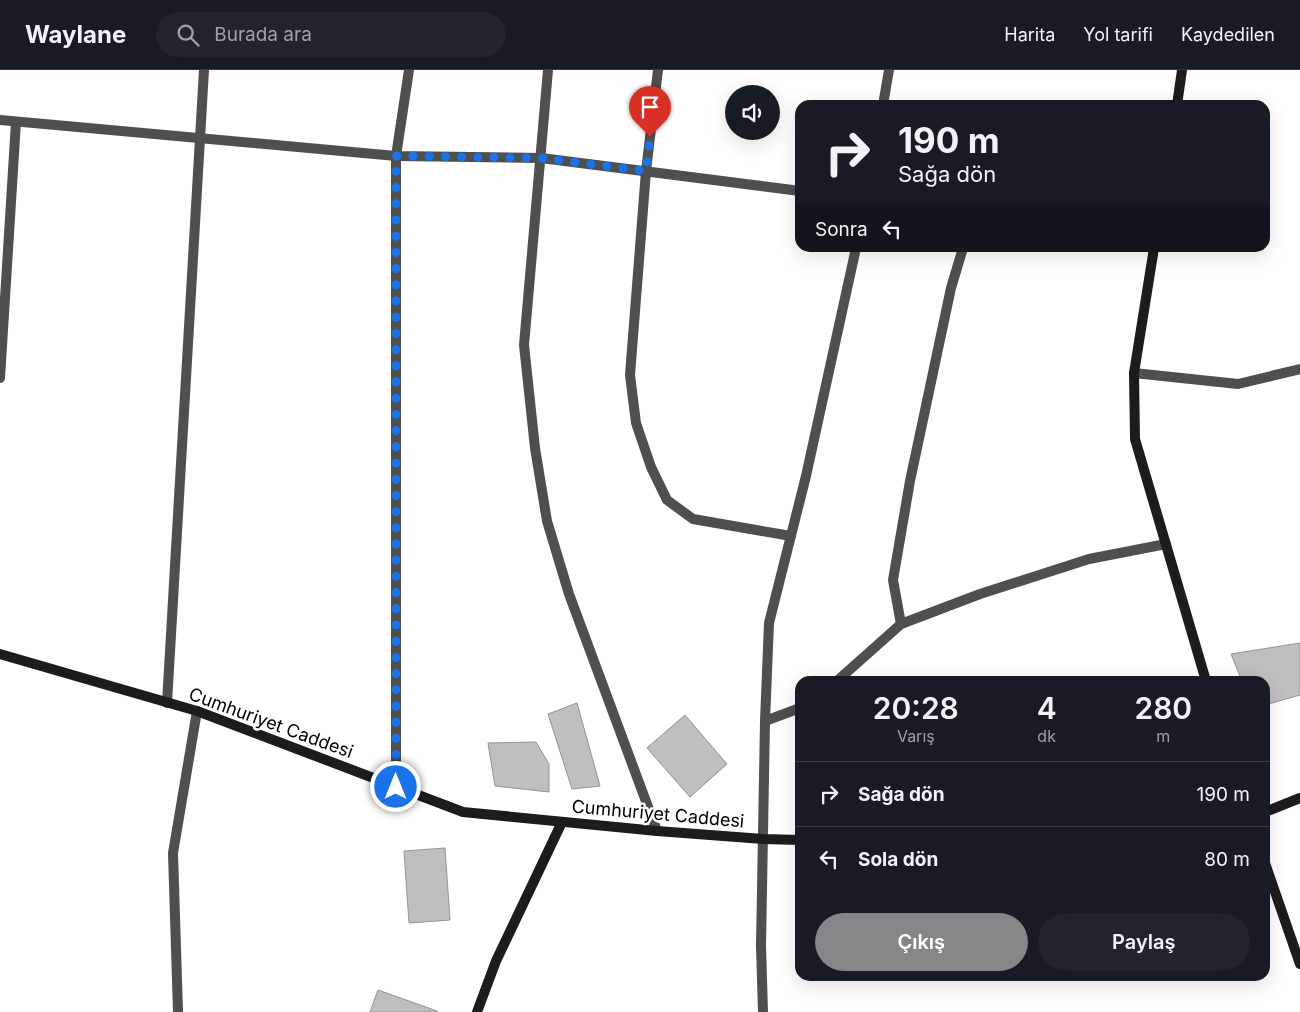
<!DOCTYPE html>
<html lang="tr">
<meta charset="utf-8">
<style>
:root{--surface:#171b24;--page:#20242c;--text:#f1f3f6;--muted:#9ea1a6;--line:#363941;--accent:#858687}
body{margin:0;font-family:Inter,sans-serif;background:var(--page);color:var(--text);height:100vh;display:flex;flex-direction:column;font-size:19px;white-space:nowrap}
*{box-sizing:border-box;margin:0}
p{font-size:16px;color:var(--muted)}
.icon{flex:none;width:28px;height:28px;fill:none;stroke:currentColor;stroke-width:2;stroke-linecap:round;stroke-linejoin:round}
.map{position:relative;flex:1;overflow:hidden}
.drawer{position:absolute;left:795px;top:606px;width:475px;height:305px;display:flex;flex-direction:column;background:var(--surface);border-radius:15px;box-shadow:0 5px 20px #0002}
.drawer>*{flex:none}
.guide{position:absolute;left:795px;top:30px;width:475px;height:152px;border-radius:15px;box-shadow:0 5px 20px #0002;background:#171b24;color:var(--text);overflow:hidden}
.fabs{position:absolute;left:725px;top:15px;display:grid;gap:10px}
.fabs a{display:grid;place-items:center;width:55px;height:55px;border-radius:50%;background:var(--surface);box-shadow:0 5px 20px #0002;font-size:25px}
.pin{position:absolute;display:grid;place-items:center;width:42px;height:42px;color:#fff;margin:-51px -21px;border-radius:50% 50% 50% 0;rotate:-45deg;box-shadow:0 0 5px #0007}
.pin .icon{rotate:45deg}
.me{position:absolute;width:55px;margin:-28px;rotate:0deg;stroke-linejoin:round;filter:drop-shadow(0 0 4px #0008)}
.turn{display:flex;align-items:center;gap:18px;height:105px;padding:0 20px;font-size:22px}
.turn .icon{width:65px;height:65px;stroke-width:2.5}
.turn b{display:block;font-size:35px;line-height:42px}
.then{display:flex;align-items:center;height:48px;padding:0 20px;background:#0003;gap:10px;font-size:19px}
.eta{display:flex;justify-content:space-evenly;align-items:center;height:85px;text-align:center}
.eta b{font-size:30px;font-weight:600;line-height:35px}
.cta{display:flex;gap:10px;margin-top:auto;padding:10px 20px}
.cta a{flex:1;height:58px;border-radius:30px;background:var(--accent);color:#fff;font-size:20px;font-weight:600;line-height:58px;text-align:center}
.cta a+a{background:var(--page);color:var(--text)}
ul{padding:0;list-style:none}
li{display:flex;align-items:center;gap:15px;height:65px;padding:0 20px;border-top:1px solid var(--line)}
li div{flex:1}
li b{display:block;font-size:19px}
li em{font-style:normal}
header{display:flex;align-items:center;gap:30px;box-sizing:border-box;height:70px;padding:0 25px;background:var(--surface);border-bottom:1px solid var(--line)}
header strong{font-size:24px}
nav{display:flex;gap:28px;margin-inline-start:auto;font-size:18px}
.search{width:350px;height:45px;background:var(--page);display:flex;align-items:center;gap:12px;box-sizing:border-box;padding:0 18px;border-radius:28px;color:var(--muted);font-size:19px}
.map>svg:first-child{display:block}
.building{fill:#bfbfbf;stroke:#939393}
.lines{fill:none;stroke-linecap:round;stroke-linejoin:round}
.street{stroke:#4f4f4f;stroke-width:10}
.secondary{stroke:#1c1c1c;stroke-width:10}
.route{stroke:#1a73e8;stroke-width:9;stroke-dasharray:0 16.2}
.labels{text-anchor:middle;stroke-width:5;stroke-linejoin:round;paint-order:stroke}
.street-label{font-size:18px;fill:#000;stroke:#fff}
</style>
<header>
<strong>Waylane</strong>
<div class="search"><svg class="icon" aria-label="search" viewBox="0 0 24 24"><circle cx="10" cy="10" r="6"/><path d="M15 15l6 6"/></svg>Burada ara</div>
<nav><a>Harita</a><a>Yol tarifi</a><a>Kaydedilen</a></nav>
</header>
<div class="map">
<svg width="1300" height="942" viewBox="0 0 1300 942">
<rect width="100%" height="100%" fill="#fff"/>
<g class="building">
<polygon points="1300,573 1300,625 1265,635 1265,611 1242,611 1231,584"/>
<polygon points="577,633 600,716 572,719 548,644"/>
<polygon points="685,645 727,694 690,727 647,678"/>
<polygon points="536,672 549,694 549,722 495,716 488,673"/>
<polygon points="445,778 450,850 409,853 404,781"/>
<polygon points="378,920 437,941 437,942 370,942"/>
</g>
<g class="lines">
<g class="street">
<polyline points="548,0 524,275 535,378 547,451 569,524 657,761"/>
<polyline points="658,0 646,101 630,305 636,353 651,397 667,430 693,449 791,466"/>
<polyline points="883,35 889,0"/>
<polyline points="0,50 396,86 541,88 800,121"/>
<polyline points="1134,303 1238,314 1300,299"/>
<polyline points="0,308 16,52"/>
<polyline points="901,554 893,510 910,411 951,218 963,178"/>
<polyline points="837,611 901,554 980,524 1089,489 1166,474"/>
<polyline points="167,633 204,0"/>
<polyline points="765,651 800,638"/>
<polyline points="396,717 396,86 409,0"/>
<polyline points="178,942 173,783 197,641"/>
<polyline points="763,942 761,876 765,651 769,553 806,406 856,178"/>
</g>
<g class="secondary">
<polyline points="1177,35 1182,0"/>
<polyline points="1154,178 1134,303 1135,369 1206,611"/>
<polyline points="0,584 197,641 463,742 657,761 763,769 800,770"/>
<polyline points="1265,742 1300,728"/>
<polyline points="1265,793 1300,894"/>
<polyline points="477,942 496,891 562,752"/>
</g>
</g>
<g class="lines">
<polyline class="route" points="396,717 396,86 541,88 646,101 650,67"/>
</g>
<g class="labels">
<g class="street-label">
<text transform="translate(271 653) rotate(20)" y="6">Cumhuriyet Caddesi</text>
<text transform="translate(658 744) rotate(5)" y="6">Cumhuriyet Caddesi</text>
</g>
</g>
</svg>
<div class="fabs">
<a><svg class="icon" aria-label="sound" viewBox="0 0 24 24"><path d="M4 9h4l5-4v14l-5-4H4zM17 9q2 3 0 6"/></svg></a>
</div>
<div class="pin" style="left:650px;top:67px;background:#d93025"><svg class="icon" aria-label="arrive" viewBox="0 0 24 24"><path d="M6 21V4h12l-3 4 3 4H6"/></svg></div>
<svg class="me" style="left:396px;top:717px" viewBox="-20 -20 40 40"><circle r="17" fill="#1a73e8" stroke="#fff" stroke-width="3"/><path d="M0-11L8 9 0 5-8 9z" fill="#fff"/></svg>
<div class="guide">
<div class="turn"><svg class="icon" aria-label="right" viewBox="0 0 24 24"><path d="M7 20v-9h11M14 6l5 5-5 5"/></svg><div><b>190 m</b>Sağa dön</div></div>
<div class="then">Sonra<svg class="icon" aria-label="left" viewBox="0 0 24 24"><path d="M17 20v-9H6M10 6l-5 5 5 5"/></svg></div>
</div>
<section class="drawer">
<div class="eta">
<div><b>20:28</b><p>Varış</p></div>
<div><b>4</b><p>dk</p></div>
<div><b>280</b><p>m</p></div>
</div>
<ul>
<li><svg class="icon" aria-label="right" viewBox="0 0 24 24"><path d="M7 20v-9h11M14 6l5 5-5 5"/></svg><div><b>Sağa dön</b></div><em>190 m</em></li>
<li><svg class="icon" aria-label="left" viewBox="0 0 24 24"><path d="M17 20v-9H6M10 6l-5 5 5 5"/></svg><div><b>Sola dön</b></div><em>80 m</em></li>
</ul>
<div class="cta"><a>Çıkış</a><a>Paylaş</a></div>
</section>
</div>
